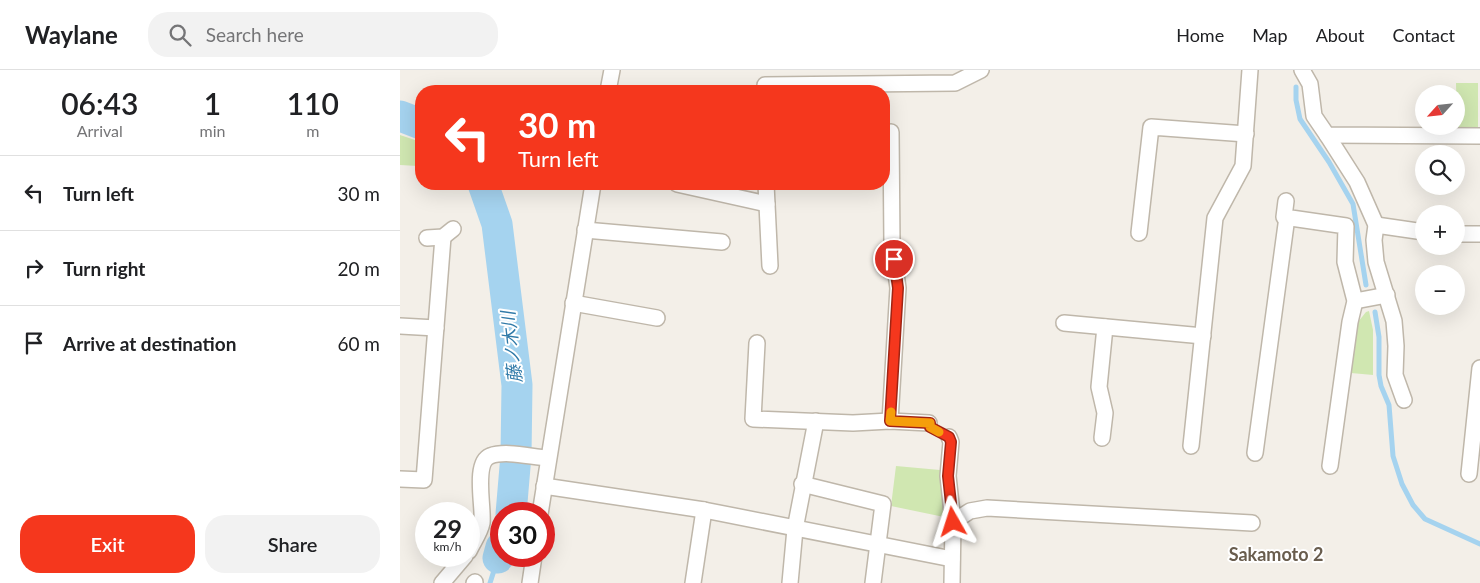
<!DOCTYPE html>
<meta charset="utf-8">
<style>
:root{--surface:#fff;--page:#f2f2f2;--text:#202124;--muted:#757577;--line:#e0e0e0;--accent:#f5371d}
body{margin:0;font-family:Lato,"Noto Sans JP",sans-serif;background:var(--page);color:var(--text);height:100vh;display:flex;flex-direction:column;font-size:19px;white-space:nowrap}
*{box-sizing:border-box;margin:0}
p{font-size:16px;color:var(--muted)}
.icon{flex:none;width:28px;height:28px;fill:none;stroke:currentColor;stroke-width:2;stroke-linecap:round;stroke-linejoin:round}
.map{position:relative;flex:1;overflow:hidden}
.details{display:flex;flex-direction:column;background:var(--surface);width:400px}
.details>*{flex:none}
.guide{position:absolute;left:15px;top:15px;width:475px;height:105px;border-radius:20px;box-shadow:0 5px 20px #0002;background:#f5371d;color:#fff;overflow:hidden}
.needle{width:32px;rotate:243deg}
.tools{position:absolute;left:1015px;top:15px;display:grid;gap:10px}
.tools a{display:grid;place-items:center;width:50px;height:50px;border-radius:50%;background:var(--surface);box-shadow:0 5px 20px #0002;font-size:25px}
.speed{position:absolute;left:15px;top:432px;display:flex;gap:10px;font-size:25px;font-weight:700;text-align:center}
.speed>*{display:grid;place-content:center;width:65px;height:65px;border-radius:50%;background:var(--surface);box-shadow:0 5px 20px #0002;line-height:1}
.speed small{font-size:12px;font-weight:400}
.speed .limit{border:8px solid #d22;background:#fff;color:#111}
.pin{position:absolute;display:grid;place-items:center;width:42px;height:42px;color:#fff;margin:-21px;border:2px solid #fff;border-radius:50%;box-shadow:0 1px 5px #0007}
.me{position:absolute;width:55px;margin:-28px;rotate:354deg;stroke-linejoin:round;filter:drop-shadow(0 0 4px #0008)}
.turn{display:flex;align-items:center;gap:18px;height:105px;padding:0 20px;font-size:22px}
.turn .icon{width:65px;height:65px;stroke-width:2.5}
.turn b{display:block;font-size:35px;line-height:42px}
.eta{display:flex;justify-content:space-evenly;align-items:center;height:85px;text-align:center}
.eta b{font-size:30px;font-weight:600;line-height:35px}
.button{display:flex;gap:10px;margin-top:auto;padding:10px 20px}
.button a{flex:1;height:58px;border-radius:20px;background:var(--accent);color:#fff;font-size:20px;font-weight:600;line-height:58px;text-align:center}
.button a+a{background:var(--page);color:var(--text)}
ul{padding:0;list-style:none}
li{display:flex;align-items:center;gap:15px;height:75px;padding:0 20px;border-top:1px solid var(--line)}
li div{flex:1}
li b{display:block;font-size:19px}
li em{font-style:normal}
header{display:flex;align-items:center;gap:30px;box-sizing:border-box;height:70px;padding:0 25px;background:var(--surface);border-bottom:1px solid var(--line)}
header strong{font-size:24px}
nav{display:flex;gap:28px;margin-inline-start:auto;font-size:18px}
.search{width:350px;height:45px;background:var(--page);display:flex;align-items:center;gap:12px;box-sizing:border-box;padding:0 18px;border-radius:20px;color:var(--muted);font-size:19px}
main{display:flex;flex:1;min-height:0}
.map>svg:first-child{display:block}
.green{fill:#d0e7b1}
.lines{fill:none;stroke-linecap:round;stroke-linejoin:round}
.stream{stroke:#a5d3ef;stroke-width:5}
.river{stroke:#a5d3ef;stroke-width:31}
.lane-casing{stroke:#bfb7aa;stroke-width:10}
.street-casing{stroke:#bfb7aa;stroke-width:18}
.lane{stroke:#fff;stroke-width:8}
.street{stroke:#fff;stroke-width:15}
.route-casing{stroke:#9f2413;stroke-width:12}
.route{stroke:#f5371d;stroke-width:9}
.slow{stroke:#f59e0b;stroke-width:9}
.labels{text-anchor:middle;stroke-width:4;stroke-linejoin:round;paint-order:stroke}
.water-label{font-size:18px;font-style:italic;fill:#307aa8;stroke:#fff}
.neighbourhood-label{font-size:18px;font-weight:bold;fill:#695d4e;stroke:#fff}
</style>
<header>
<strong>Waylane</strong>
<div class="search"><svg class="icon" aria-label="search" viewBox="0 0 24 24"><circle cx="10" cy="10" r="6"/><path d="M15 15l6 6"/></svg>Search here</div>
<nav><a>Home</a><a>Map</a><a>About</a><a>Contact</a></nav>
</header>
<main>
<section class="details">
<div class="eta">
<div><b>06:43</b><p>Arrival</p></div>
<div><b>1</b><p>min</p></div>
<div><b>110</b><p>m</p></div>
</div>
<ul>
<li><svg class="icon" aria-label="left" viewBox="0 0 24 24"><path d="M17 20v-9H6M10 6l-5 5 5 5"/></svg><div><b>Turn left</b></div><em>30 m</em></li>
<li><svg class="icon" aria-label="right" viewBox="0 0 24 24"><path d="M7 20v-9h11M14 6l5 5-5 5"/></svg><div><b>Turn right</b></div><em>20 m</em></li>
<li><svg class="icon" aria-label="arrive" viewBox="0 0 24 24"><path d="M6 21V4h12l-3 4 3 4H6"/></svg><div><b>Arrive at destination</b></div><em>60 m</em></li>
</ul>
<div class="button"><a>Exit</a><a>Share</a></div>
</section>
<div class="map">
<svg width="1080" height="513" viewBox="0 0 1080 513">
<rect width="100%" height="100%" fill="#f3efe8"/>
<g class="green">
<polygon points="1056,13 1078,13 1078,57 1057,57"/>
<polygon points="0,65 21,72 21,88 19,88 18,96 0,95"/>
<polygon points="969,241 973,260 973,305 951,303 958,252 966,242"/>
<polygon points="496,396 540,400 544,447 491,436"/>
</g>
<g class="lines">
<g class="stream">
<polyline points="896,17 896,30 900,49 929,92 953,134 966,215"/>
<polyline points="975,242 979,267 979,305 981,316 989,335 993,386 1002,414 1013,435 1025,449 1080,474"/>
<polyline points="90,513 98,488"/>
</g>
<g class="river">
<polyline points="0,46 21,54"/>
<polyline points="83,114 97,154 117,315 116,385 111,444"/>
<polyline points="98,488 101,477"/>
</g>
<defs>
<polyline id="lane" points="529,353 530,357 549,367"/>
<g id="street">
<polyline points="902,0 910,14 914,46 927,65 1080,66"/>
<polyline points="365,15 555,13 581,0"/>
<polyline points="208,21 212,0"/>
<polyline points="927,65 957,112 976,155 974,170 976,192 994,251 996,276 995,305 1004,330"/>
<polyline points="277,114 367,134"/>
<polyline points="366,114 370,196"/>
<polyline points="886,131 884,147 946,156 945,192 955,231 950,252 930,396"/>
<polyline points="976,155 1024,162"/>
<polyline points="185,160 322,172"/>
<polyline points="739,163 751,57 846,64"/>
<polyline points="1056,164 1080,164"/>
<polyline points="27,168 43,167 53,159"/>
<polyline points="955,231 987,225"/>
<polyline points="173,233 257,248"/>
<polyline points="664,253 803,266"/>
<polyline points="0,256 36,258"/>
<polyline points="357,273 353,349 453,353 490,351 529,353"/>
<polyline points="490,351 498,218 492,175 491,62"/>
<polyline points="549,367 551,372 548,406 553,452"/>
<polyline points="702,368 705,343 699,317 705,257"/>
<polyline points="791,376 815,148 843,96 850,0"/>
<polyline points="855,383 887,147"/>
<polyline points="1069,404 1080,298"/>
<polyline points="0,409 24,410 43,167"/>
<polyline points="402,414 483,434 473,513"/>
<polyline points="144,416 304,440 552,489"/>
<polyline points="140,444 193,114"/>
<path d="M69 481C73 472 80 463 82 453 84 438 73 393 90 386 106 380 131 387 148 388"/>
<polyline points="42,513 65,486"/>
<polyline points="74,513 75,512"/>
<polyline points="130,513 134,486"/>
<polyline points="293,513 304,440"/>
<polyline points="390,513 395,459 416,351"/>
<polyline points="552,513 553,452 570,441 587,438 852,453"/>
</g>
</defs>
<use href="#lane" class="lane-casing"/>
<use href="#street" class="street-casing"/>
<use href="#lane" class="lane"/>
<use href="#street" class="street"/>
</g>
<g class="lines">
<defs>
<polyline id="route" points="494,189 498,218 490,351 530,353 530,357 549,367 551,372 548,406 553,452"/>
</defs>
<use href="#route" class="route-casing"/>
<use href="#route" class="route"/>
<polyline class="slow" points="491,342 490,351 530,353 530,357 539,362"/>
</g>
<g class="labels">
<g class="water-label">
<text transform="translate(112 277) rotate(-96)" y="6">藤ノ木川</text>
</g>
<g class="neighbourhood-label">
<text x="876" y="491">Sakamoto 2</text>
</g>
</g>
</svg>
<div class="tools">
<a><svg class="needle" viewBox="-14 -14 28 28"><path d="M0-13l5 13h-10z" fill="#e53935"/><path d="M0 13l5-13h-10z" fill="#757577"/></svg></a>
<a><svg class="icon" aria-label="search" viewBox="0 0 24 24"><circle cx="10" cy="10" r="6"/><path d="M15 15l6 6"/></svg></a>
<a>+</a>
<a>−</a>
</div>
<div class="speed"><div>29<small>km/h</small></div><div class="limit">30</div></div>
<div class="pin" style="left:494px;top:189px;background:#d93025"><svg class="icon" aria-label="arrive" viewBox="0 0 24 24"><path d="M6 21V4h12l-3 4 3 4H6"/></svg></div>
<svg class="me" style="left:553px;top:452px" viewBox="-20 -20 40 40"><path d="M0-17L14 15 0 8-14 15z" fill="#f5371d" stroke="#fff" stroke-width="4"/></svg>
<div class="guide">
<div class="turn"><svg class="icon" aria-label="left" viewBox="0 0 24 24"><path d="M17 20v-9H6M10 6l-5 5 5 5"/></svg><div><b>30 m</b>Turn left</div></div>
</div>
</div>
</main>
